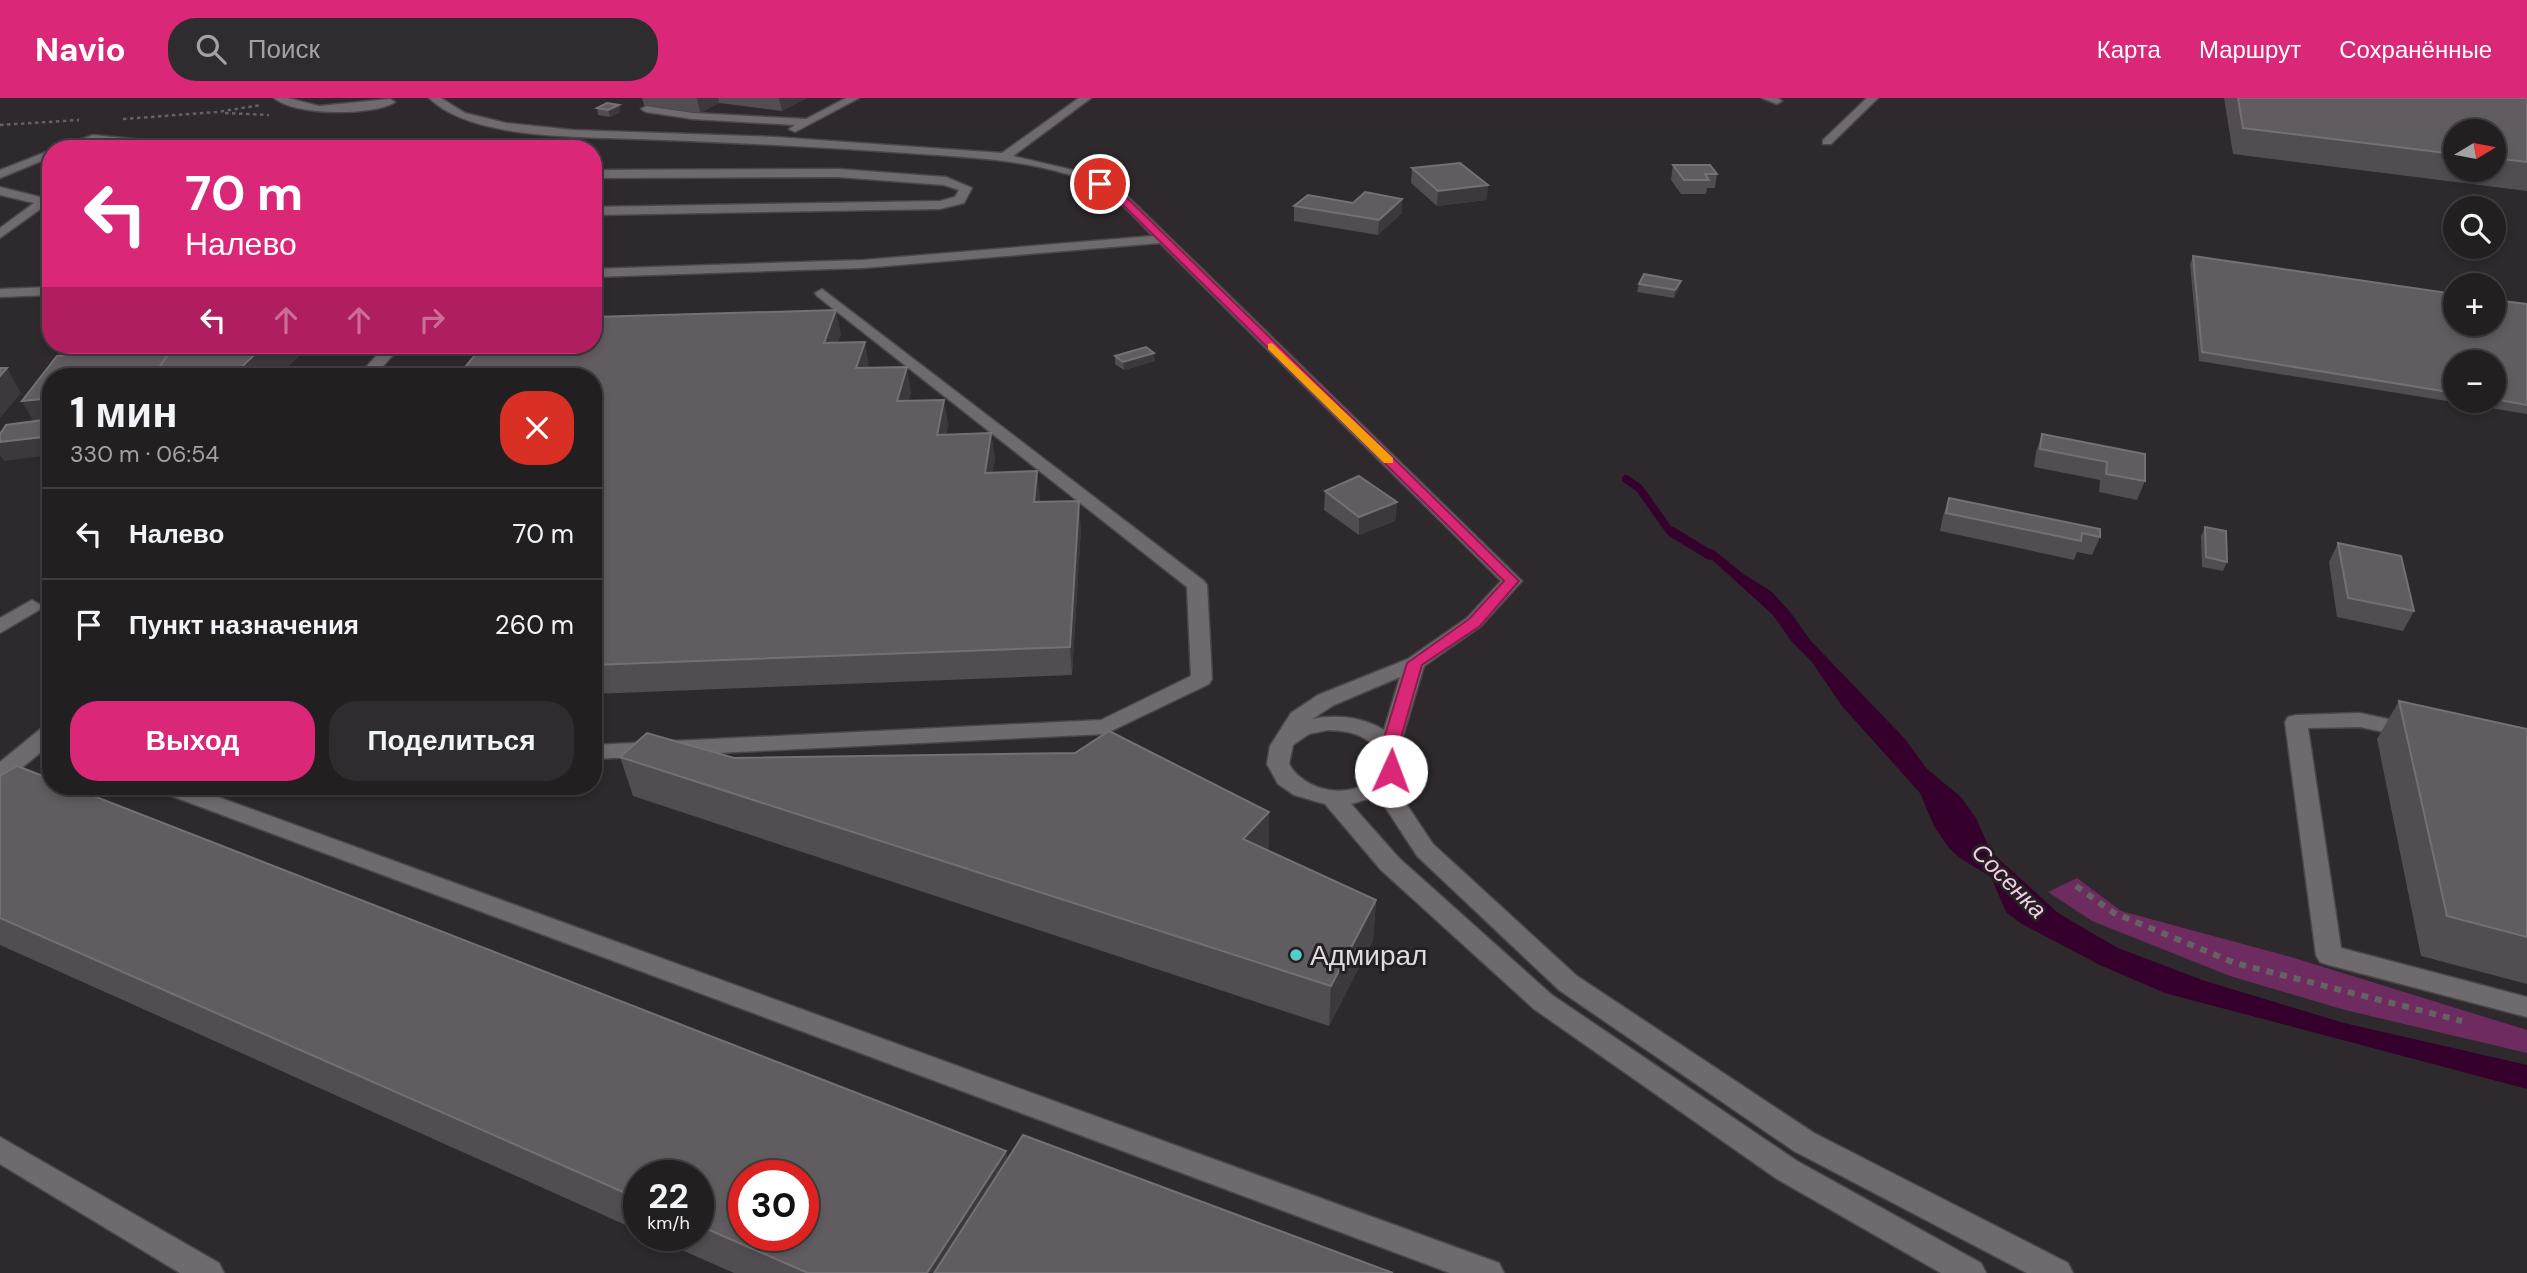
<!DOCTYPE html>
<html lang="ru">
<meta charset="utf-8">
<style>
:root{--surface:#221f21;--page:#2e2c2e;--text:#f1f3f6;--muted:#a2a2a5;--line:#3f3d3f;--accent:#db2777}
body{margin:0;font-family:"DM Sans",sans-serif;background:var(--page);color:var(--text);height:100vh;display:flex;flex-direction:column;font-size:26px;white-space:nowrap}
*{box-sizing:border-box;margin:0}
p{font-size:23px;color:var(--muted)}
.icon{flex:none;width:38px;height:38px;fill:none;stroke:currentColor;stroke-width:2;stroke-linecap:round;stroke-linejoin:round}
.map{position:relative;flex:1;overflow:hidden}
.details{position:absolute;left:42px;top:270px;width:560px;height:427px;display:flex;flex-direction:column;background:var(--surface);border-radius:28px;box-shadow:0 4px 10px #0003,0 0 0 2px var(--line)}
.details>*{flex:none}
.banner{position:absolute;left:42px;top:42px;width:560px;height:214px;border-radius:28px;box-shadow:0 4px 10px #0003,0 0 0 2px var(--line);background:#db2777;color:#fff;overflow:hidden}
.needle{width:46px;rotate:80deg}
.tools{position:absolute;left:2443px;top:21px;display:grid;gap:14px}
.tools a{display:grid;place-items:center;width:63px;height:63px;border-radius:50%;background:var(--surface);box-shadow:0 4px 10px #0003,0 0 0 2px var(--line);font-size:35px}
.speed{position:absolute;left:623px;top:1062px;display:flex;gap:14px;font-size:35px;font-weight:700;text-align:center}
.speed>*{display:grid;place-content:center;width:91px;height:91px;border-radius:50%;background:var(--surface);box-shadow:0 4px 10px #0003,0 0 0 2px var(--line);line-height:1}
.speed small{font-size:18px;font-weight:400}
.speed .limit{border:10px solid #d22;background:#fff;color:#111}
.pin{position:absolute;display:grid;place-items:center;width:60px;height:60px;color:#fff;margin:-30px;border:4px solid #fff;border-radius:50%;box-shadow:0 2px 7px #0007}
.me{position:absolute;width:77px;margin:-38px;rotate:2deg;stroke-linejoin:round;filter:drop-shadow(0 0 5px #0008)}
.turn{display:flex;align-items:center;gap:24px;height:147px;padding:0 28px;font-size:32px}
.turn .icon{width:91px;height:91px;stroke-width:2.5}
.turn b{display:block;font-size:49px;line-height:60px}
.lanes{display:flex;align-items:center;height:66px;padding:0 28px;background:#0003;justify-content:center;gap:35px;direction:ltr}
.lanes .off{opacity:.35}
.round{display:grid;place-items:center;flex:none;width:74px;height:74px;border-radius:28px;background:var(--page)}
.headline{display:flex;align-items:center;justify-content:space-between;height:119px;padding:0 28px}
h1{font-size:42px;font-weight:800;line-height:52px}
.cta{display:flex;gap:14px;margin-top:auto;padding:14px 28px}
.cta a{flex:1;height:80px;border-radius:28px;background:var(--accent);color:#fff;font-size:28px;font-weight:800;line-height:80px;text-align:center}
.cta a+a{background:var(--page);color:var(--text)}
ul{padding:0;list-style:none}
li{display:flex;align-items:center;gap:21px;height:91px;padding:0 28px;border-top:2px solid var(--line)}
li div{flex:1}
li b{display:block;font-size:26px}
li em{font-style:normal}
header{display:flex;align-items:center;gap:42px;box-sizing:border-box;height:98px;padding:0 35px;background:var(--accent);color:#fff}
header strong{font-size:33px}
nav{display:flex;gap:38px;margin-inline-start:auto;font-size:24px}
.search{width:490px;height:63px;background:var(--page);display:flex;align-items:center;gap:18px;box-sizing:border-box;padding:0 24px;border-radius:28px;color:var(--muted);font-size:26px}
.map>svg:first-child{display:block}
.green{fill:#6e2b60}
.water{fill:#35002c}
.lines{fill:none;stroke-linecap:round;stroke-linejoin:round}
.stream-far1{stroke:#35002c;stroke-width:8}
.stream{stroke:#35002c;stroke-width:10}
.minor-casing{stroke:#4a4749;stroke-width:3}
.path-far1{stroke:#656264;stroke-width:2.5;stroke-dasharray:3.5 3.5;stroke-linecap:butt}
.path{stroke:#656264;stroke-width:6;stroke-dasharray:7 7;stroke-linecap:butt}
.minor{fill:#6f6a6e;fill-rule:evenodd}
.wall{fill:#514d50;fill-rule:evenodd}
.shaded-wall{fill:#3c383b}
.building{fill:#605c5f;stroke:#747073;stroke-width:2;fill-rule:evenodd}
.route{fill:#db2777;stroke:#8e194d;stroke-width:2}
.slow{fill:#f59e0b}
.poi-dot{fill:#54cdc8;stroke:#231f22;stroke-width:2.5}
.labels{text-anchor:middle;stroke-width:6;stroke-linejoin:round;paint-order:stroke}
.water-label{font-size:24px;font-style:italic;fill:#f5cae9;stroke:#231f22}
.near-poi-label{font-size:28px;fill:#dfdcde;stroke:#231f22;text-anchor:start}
</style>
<header>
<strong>Navio</strong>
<div class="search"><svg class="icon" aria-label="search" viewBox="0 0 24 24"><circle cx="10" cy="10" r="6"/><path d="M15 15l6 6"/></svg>Поиск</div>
<nav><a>Карта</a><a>Маршрут</a><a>Сохранённые</a></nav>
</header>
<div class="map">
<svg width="2527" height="1175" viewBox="0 0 2527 1175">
<rect width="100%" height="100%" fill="#2d292c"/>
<polygon class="green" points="2077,780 2121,813 2291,859 2527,932 2527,955 2345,912 2230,878 2092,823 2048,794"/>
<polygon class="water" points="1698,449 1714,452 1742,475 1772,494 1791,515 1810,542 1905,641 1927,671 1961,699 1976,720 1991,754 2057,814 2073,824 2118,850 2205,883 2344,925 2527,967 2527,991 2165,895 2100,867 2022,826 2006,814 1991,779 1960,760 1949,750 1934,728 1920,695 1842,608 1812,564 1792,544 1773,517"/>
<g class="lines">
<polyline class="stream-far1" points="1626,381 1639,390 1669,432 1675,435"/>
<polyline class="stream" points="1672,434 1710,457"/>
<defs>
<g id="minor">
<path d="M274 0H288L319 8 390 1 395 4C375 18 294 18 274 0Z"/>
<path d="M429 0H441L465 15 506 25 573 32 775 39 1002 55 1079 0H1091L1013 58 1090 76 1119 90 1522 483 1481 528 1424 568 1399 651 1404 665 1393 686 1433 746 1577 878 1814 1035 2068 1165 2073 1175H2027L1794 1053 1559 892 1417 758 1378 698 1351 706 1399 760 1552 897 1797 1063 1981 1165 1986 1175H1941L1777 1081 1534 911 1381 772 1325 706 1294 697 1278 686 1267 666 1270 648 1291 615 1318 597 1408 561 1467 520 1501 483 1160 145 863 170 593 179V171L863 162 1153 138C1131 116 1113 94 1084 82 1031 61 963 59 907 55 806 48 706 43 606 40 555 38 467 37 429 0ZM1400 579 1384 632C1363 619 1336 616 1312 621L1334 607ZM1328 632C1353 633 1375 638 1382 665 1379 670 1377 676 1373 680 1350 703 1304 693 1289 666L1293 647 1309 636Z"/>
<polygon points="846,0 859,0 795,34 789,31 795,27 693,21 646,14 641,11 646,8 693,15 806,21"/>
<polygon points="1762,0 1778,0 1782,3 1777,6"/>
<polygon points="1867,0 1878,0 1831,46 1823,46 1823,42"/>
<path d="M93 37 203 48 209 51C171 51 135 45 98 44 85 43 71 51 54 51Z"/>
<polygon points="51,52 51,59 0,80 0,72"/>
<polygon points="838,71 946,79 972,90 964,105 940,111 593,117 593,109 940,103 955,99 959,92 944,87 838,79 593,80 593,72"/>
<polygon points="0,89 48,101 50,104 0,140 0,130 34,105 0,97"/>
<polygon points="51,189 51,197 0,199 0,191"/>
<polygon points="822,191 1204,483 1207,487 1212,581 1209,586 1105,636 593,661 593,647 1101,622 1191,578 1187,489 817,198 815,195"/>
<polygon points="386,247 402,247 374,278 358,278"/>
<polygon points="32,502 42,508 39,512 0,535 0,520"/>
<polygon points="2360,615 2420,628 2423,633 2420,638 2412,640 2360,629 2308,630 2341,850 2527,899 2527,919 2329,867 2320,864 2316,857 2285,624 2288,619 2296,617"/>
<polygon points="51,627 51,646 8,681 0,683 0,664 43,629"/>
<polygon points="155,688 188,688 1488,1161 1499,1165 1504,1175 1450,1175 158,693"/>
<polygon points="0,1039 219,1165 224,1175 180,1175 0,1066"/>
</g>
</defs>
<use href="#minor" class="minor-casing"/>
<g class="path-far1">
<polyline points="225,15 269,17"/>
<polyline points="123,21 217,14 261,7"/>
<polyline points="0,27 79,22"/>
</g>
<polyline class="path" points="2076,788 2114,815 2235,865 2462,923"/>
<use href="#minor" class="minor"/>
</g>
<g class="wall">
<polygon points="642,0 807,0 782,13 719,5 700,15 644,7"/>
<path d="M2224 0H2527V93L2233 56ZM2455 33H2494V72H2455Z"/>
<polygon points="619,7 620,14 610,19 598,17 597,10"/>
<polygon points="1673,67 1717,76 1715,90 1707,90 1706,96 1681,96 1671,82"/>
<polygon points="1412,70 1488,87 1486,102 1437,108 1411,85"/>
<polygon points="1402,101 1402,115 1378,137 1294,123 1294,108 1353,105"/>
<path d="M2193 158 2527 206V316L2199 263 2190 166ZM2455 264H2494V303H2455Z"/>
<polygon points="1639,186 1679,191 1674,200 1637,194"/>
<polygon points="841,236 837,245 869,269 869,270 911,294 908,303 944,302 948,327 946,337 991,335 995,361 992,375 1037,373 1039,404 1081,430 1072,577 593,596 593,278"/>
<polygon points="1115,258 1155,263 1124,272 1115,266"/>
<polygon points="2042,336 2145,356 2145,383 2137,402 2099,394 2100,382 2034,369 2036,354"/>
<polygon points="1325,393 1397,404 1395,423 1359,437 1324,412"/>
<polygon points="1949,400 2100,439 2092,457 2077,454 2074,462 1940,433 1943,418"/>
<polygon points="2205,429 2227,464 2223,473 2202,469 2201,438"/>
<polygon points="2338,445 2414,513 2403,533 2337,519 2329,464"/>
<polygon points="2399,603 2527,631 2527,886 2421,858 2377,641"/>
<polygon points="620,659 734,660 1269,753 1376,802 1373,842 1329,928 633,698"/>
<polygon points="0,678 1006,1053 1007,1061 1393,1175 734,1175 650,1138 698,1138 698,1078 639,1078 639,1133 0,847"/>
</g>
<g class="shaded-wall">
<polygon points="697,0 718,0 719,5 700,15"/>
<polygon points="779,0 807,0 782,13"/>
<polygon points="619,7 620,14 610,19 608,12"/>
<polygon points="1488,87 1486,102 1437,108 1438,93"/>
<polygon points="1402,101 1402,115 1378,137 1379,122"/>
<polygon points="1681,183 1679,191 1674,200 1675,192"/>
<polygon points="836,212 841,236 829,270 824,245"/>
<polygon points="865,244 869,269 861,295 856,270"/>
<polygon points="85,247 201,247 95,266"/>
<polygon points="265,247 310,247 279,278 232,278"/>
<polygon points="1154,255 1155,263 1124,272 1123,264"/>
<polygon points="907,269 911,294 901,329 897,303"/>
<polygon points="7,270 21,295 0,320 0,278"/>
<polygon points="51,300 51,327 36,328 22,303"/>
<polygon points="944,302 948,327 941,363 937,337"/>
<polygon points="991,335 995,361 988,401 985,375"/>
<polygon points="51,338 51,357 4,363 0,357 0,344"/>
<polygon points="1037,373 1040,400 1037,432 1034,404"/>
<polygon points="1079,403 1081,430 1072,577 1070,549"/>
<polygon points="1397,404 1395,423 1359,437 1359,419"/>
<polygon points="1269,714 1269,753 1243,741"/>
<polygon points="1376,802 1373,842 1329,928 1331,888"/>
<polygon points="1006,1053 1012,1092 961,1175 927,1175"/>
</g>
<g class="building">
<polygon points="2238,0 2527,0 2527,64 2494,60 2494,33 2455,33 2455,56 2243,30"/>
<polygon points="607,5 619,7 608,12 597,10"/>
<polygon points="1460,65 1488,87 1438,93 1412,70"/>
<polygon points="1673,67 1710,67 1717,76 1705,76 1709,82 1684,82"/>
<polygon points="1365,94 1402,101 1379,122 1294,108 1308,97 1353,105"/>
<polygon points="2193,158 2455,196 2455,226 2494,226 2494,202 2527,206 2527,307 2494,301 2494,264 2455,264 2455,295 2202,254"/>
<polygon points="1644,176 1681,183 1675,192 1639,186"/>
<polygon points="836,212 824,245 865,244 856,270 907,269 897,303 944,302 937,337 991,335 985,375 1037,373 1034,404 1079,403 1070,549 593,567 593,278 458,278 483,247 593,247 593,219"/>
<polygon points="165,247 175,247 153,278 51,278 51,300 22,303 57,258"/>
<polygon points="175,247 265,247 232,278 153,278"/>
<polygon points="1146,249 1154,255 1123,264 1115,258"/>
<polygon points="0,270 7,270 0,278"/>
<polygon points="51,321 51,338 0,344 0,336 6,327"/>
<polygon points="2042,336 2145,356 2145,383 2106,376 2107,364 2040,351"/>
<polygon points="1359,378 1397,404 1359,419 1325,393"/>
<polygon points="1949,400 2100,431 2100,439 2082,435 2081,443 1946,415"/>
<polygon points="2205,429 2226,433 2227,464 2206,459"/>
<polygon points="2338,445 2401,458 2414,513 2348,500"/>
<polygon points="2399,603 2527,631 2527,839 2447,818"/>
<polygon points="1109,633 1269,714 1243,741 1376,802 1331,888 620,659 647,635 734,660 1075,655"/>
<path d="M17 668 51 681V688H68L1006 1053 927 1175H808L698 1127V1078H639V1101L0 820V678ZM744 1078H803V1138H744Z"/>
<polygon points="1023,1037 1393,1175 934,1175"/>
</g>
<polygon class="route" points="1100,83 1118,91 1519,483 1480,528 1422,567 1398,650 1401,665 1397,676 1385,676 1381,650 1407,565 1469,521 1504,483 1111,95 1097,88 1096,86"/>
<polygon class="slow" points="1272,245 1393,360 1393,365 1384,365 1268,251 1268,246"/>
<circle class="poi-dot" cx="1296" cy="857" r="7"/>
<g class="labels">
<g class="water-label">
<text transform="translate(2009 783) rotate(45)" y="8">Сосенка</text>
</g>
<g class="near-poi-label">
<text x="1310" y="867">Адмирал</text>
</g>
</g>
</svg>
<div class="tools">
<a><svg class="needle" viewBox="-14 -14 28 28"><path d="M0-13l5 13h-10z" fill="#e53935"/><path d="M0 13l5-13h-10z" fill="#a2a2a5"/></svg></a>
<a><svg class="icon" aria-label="search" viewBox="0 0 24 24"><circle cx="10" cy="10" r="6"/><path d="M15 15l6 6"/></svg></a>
<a>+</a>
<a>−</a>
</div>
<div class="speed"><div>22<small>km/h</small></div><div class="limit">30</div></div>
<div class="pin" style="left:1100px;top:86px;background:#d93025"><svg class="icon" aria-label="arrive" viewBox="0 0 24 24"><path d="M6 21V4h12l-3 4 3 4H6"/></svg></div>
<svg class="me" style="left:1391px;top:673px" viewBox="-20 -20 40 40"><circle r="19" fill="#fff"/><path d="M0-13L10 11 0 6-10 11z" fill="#db2777"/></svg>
<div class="banner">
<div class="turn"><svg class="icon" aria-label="left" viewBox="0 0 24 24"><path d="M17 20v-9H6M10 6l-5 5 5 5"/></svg><div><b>70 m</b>Налево</div></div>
<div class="lanes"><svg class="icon" aria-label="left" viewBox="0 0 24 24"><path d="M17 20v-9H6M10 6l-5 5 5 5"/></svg><svg class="icon off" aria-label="ahead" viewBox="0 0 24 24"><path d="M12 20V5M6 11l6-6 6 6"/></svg><svg class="icon off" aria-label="ahead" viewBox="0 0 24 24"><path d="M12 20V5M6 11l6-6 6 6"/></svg><svg class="icon off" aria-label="right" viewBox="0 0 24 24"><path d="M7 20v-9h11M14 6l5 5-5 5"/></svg></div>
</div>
<section class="details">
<div class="headline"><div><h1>1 мин</h1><p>330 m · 06:54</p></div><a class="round" style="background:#d93025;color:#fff"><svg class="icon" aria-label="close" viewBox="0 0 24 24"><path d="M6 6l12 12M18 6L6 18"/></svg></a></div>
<ul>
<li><svg class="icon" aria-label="left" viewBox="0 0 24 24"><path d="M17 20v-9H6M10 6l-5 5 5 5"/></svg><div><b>Налево</b></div><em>70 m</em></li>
<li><svg class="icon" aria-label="arrive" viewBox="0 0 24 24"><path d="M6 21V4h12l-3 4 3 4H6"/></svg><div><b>Пункт назначения</b></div><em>260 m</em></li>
</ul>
<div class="cta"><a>Выход</a><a>Поделиться</a></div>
</section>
</div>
